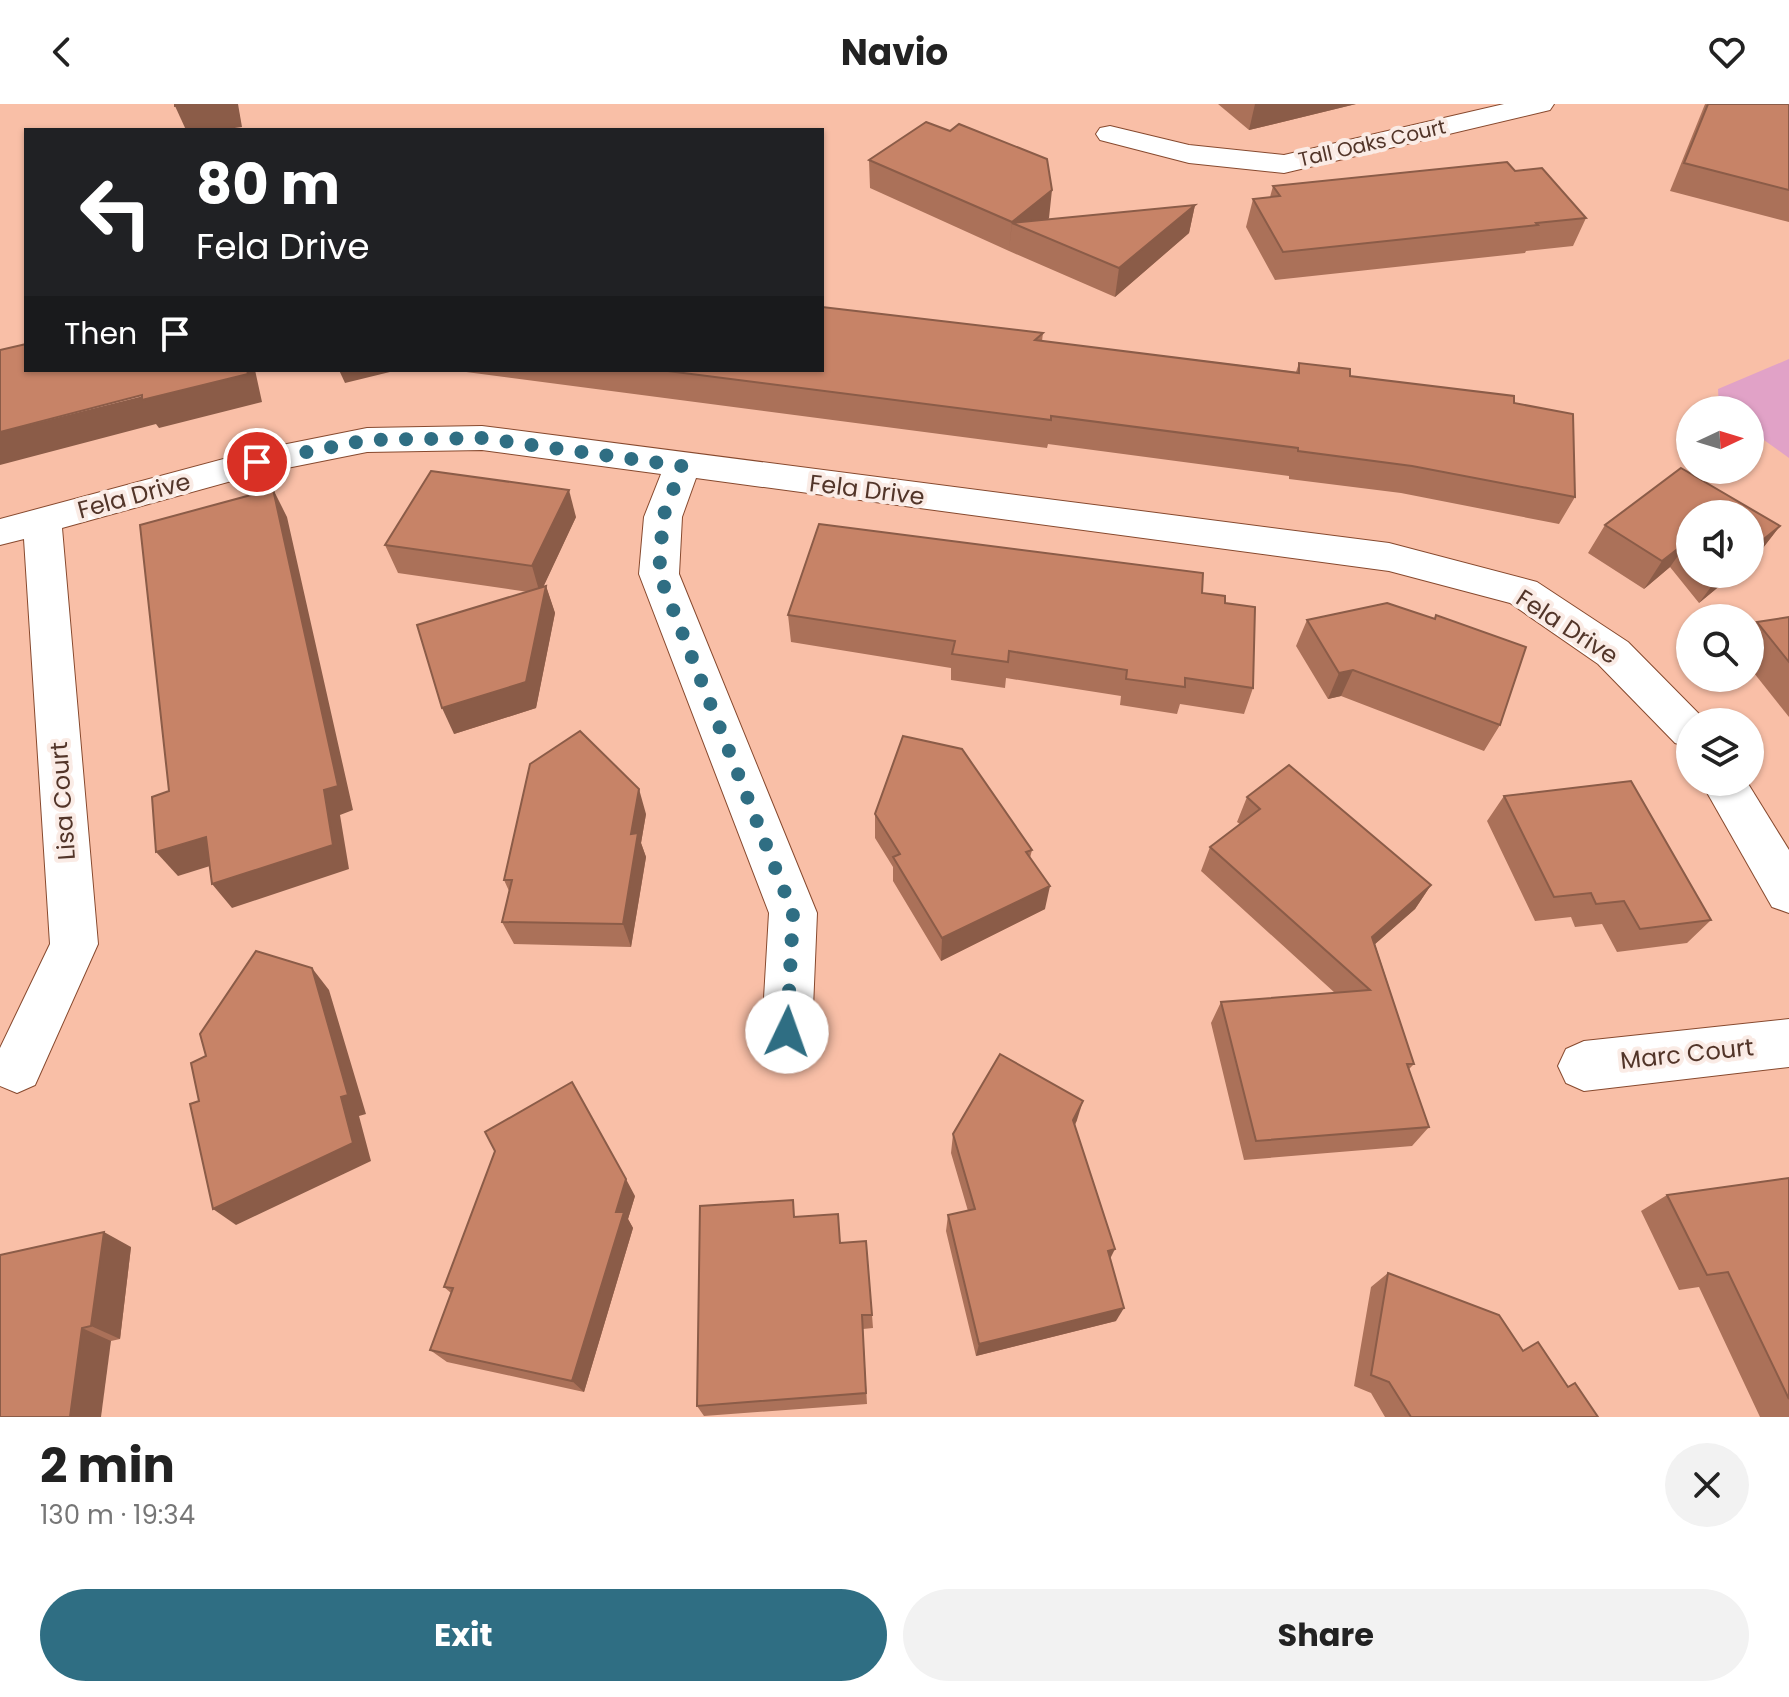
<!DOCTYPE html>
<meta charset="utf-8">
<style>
:root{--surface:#fff;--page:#f2f2f2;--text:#222;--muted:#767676;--accent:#2f6e83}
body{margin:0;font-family:Poppins,sans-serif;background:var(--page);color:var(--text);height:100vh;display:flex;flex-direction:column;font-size:30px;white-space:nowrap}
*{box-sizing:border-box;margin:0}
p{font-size:26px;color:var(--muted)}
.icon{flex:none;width:44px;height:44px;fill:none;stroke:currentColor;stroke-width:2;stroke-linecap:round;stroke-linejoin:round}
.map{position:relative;height:1313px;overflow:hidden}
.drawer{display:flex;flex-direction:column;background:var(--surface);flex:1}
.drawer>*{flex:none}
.banner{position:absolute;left:24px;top:24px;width:800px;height:244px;border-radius:0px;box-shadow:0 2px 6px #0004;background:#202124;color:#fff;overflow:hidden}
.needle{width:52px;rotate:86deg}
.controls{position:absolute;left:1676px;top:292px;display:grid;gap:16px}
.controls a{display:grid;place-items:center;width:88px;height:88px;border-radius:50%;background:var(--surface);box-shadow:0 2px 6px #0004;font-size:40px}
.pin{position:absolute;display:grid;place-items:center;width:68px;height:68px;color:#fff;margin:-34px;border:4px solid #fff;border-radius:50%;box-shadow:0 2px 8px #0007}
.me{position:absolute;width:88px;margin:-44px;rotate:3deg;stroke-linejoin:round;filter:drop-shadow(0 0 6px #0008)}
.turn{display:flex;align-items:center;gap:28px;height:168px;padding:0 40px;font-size:36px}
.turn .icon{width:104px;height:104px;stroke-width:2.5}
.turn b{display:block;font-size:56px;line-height:68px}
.then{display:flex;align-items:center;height:76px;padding:0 40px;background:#0003;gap:16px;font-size:30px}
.round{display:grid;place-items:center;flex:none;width:84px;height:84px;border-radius:42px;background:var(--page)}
.summary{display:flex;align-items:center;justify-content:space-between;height:136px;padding:0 40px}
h1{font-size:48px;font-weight:700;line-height:60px}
.primary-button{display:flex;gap:16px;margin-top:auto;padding:16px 40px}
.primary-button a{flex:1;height:92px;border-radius:48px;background:var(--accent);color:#fff;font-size:32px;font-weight:700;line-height:92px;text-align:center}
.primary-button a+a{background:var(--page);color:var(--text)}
header{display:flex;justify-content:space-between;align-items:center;height:104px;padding:0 40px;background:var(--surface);font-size:36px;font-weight:700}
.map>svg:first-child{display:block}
.green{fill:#e1a2c7}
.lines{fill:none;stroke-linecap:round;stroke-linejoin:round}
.street-casing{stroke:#87492e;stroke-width:2}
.street{fill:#fff;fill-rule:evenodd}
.wall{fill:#ab7159}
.shaded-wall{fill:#8b5c48}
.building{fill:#c78367;stroke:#8b5c48;stroke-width:2}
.route{stroke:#2f6e83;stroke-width:14;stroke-dasharray:0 25.2}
.labels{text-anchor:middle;stroke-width:8;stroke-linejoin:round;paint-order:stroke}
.far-street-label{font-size:20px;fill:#523529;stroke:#faebe5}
.street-label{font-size:24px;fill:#523529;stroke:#faebe5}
</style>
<header><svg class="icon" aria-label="back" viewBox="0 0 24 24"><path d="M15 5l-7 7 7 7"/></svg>Navio<svg class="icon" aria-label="heart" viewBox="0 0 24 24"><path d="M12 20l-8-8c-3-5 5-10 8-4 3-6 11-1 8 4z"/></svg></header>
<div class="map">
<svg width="1789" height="1313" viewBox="0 0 1789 1313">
<rect width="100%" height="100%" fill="#f9bfa7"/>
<polygon class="green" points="1789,255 1789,354 1750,326 1750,306 1719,304 1718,285"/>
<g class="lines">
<defs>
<g id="street">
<polygon points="1504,0 1554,0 1550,6 1284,69 1189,59 1100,36 1096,30 1100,24 1110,22 1189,41 1284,51"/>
<polygon points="482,322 1389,439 1537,478 1628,538 1707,618 1690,618 1690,644 1675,639 1598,560 1510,499 1389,467 696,374 682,413 679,470 817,809 812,928 805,945 787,952 769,945 762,928 769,809 639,470 644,413 661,370 482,346 367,348 257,370 62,424 98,840 35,981 17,989 0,982 0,944 50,840 24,435 0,441 0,415 257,346 367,324"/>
<polygon points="1701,678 1747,678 1789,746 1789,809 1772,803"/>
<polygon points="1789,915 1789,963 1584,987 1566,979 1558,962 1566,945 1584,937"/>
</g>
</defs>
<use href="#street" class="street-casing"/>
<use href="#street" class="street"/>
</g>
<g class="wall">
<polygon points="1218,0 1356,0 1249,26"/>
<polygon points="1705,0 1789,0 1789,118 1670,87"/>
<polygon points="869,56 1049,114 1047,116 1195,101 1189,129 1115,193 1009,147 870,84"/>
<polygon points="1515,67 1586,114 1573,142 1526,147 1525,149 1275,176 1246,123 1253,95 1270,93 1273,82"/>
<polygon points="1043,229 1042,237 1296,268 1299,259 1350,272 1514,299 1575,393 1559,420 1401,389 1289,375 1289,372 1048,340 1047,344 451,266 822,266"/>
<polygon points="1681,364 1780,422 1759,449 1750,456 1750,410 1690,410 1690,470 1734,470 1699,499 1670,463 1644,485 1588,449 1605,421"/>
<polygon points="576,413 543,483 546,482 555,509 536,604 454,630 528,488 398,469 385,441"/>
<polygon points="1202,489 1225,499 1253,584 1244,610 1180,600 1177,610 1120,601 1121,592 1006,574 1005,584 951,576 951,564 791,538 788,511"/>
<polygon points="1436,511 1500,621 1484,647 1341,592 1328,595 1296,542 1307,516 1434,515"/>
<polygon points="1789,513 1789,613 1750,564 1750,527 1757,518"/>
<polygon points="1504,692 1711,816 1687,839 1617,848 1602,820 1575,823 1571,813 1535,817 1487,717"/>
<polygon points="1247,693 1431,781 1415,805 1375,840 1414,960 1409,965 1429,1023 1412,1042 1244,1056 1211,919 1221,898 1335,889 1201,767 1210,743 1240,720 1237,718"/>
<polygon points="646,710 641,739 646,753 631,843 514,840 502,818 509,787 504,776"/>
<polygon points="875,710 1032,746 1030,754 1045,805 941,857 893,777 893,763 875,734"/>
<polygon points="1077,1016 1075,1021 1110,1155 1116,1217 976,1252 946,1127 948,1111 968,1107 951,1049 953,1030"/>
<polygon points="1789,1074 1789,1313 1760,1313 1699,1183 1679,1186 1641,1107 1667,1091"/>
<polygon points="635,1092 628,1115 633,1124 584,1288 447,1258 430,1246 451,1189 444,1183"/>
<polygon points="797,1113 841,1139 872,1211 873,1224 863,1225 867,1300 704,1312 697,1302"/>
<polygon points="131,1143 120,1235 111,1237 0,1313"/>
<polygon points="1388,1169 1522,1247 1568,1282 1598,1313 1385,1313 1371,1289 1354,1282 1371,1183"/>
</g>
<g class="shaded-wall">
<polygon points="196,0 238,0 242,23 220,26 186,26 175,2"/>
<polygon points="1255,0 1356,0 1249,26"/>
<polygon points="1052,86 1049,114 1032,128 1012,119 1009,146 1012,118"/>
<polygon points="1195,101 1189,129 1115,193 1119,164"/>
<polygon points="247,266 255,266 262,298 159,324 156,320 0,361 0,328"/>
<polygon points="339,266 398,266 345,279"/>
<polygon points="273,385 287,413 353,706 340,711 349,765 232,804 212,780"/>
<polygon points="569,386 576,413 540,490 532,462"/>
<polygon points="1780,422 1759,449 1750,456 1750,446"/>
<polygon points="1689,436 1670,463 1644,485 1662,457"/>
<polygon points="1721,470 1734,470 1699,499 1719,472"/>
<polygon points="546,482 555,509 536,604 454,630 442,604"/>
<polygon points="1353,566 1341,592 1328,595 1339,569"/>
<polygon points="639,685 646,710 641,739 646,753 631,843 623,820 631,730"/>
<polygon points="206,733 226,757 178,772 156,748"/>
<polygon points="1431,781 1415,805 1358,855 1372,833"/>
<polygon points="1050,782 1045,805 941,857 942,834"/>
<polygon points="312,864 329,886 366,1010 359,1012 371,1057 236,1121 213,1105 341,993"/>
<polygon points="1083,997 1077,1016 1067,1035 1073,1016"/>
<polygon points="626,1075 635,1092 628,1115 633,1124 584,1288 572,1277 616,1108"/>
<polygon points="104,1128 131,1143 120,1235 91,1222"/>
<polygon points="1115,1145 1107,1161 1108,1147"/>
<polygon points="1124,1204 1116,1217 976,1252 979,1240"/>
<polygon points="82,1224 111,1237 101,1313 70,1313"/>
</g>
<g class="building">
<polygon points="175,0 196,0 175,2"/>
<polygon points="1708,0 1789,0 1789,86 1684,59"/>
<polygon points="926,18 950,27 959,20 1047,55 1052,86 1012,118 869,56"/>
<polygon points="1507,58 1515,67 1542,64 1586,114 1536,119 1538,121 1283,148 1253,95 1280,92 1273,82"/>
<polygon points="1195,101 1119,164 1012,119"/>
<polygon points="822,203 1043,229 1035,236 1299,269 1299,259 1350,265 1350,272 1514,292 1514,299 1573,310 1575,393 1412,362 1298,347 1298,344 1051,312 1051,316 660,266 822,266"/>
<polygon points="26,240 26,266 247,266 248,270 142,296 142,291 0,328 0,246"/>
<polygon points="1681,364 1780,422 1750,446 1750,410 1690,410 1690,437 1689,436 1662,457 1605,421"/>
<polygon points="431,367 569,386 532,462 385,441"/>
<polygon points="273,385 338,682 324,686 333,741 212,780 206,733 156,748 152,693 169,687 140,421"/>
<polygon points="819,420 1203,469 1202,489 1225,492 1225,499 1255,503 1253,584 1185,574 1185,583 1126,575 1127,566 1009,547 1008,558 952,550 955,537 788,511"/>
<polygon points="546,482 526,578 442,604 417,521"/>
<polygon points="1387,499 1435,515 1436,511 1526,543 1500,621 1353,566 1339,569 1307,516"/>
<polygon points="1789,513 1789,558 1757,518"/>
<polygon points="580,627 639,685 631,730 638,729 623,820 502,818 512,776 504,776 530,660"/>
<polygon points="903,632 962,645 1032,746 1026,748 1050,782 942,834 893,753 900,750 875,710"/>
<polygon points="1289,661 1431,781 1372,833 1414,960 1407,960 1429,1023 1256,1037 1221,898 1370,886 1210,743 1260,705 1247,693"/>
<polygon points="1631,677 1711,816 1640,825 1624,797 1596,800 1591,789 1554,793 1504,692"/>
<polygon points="256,847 312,864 348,991 341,993 353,1039 213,1105 190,1000 199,997 191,959 206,952 200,930"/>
<polygon points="1000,950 1083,997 1073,1016 1115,1145 1108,1147 1124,1204 979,1240 948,1111 975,1105 953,1030"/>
<polygon points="572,978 626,1075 616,1108 624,1108 572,1277 430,1246 453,1184 444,1183 495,1047 485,1028"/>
<polygon points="1789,1074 1789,1295 1728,1168 1707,1171 1667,1091"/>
<polygon points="793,1096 794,1113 838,1110 840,1139 866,1137 872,1211 862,1211 866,1289 697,1302 700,1102"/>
<polygon points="104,1128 91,1222 82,1224 70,1313 0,1313 0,1151"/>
<polygon points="1388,1169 1499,1211 1523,1247 1538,1238 1568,1283 1575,1279 1598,1313 1411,1313 1389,1278 1371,1271"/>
</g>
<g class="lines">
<polyline class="route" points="257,358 367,336 482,334 682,362 663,413 659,470 793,809 787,928"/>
</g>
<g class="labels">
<g class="far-street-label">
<text transform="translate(1372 39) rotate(-13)" y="7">Tall Oaks Court</text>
</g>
<g class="street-label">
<text transform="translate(867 386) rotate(7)" y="8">Fela Drive</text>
<text transform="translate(134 392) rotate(-15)" y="8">Fela Drive</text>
<text transform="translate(1567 523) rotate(33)" y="8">Fela Drive</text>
<text transform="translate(63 697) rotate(-94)" y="8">Lisa Court</text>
<text transform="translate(1687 950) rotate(-6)" y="8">Marc Court</text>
</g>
</g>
</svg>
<div class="controls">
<a><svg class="needle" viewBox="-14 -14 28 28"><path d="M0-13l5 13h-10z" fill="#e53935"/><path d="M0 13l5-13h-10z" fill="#767676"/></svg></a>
<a><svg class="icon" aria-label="sound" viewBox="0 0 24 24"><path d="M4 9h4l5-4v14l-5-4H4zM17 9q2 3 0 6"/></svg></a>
<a><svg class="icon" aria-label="search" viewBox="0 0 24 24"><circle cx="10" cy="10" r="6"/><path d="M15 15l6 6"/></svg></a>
<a><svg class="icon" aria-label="layers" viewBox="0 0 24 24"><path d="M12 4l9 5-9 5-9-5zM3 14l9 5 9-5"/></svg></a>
</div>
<div class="pin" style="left:257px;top:358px;background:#d93025"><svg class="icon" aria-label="arrive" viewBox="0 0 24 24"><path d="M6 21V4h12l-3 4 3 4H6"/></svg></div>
<svg class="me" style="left:787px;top:928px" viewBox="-20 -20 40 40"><circle r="19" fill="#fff"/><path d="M0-13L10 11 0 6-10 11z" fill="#2f6e83"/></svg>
<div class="banner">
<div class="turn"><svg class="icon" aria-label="left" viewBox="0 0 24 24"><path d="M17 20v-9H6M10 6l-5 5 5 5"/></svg><div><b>80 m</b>Fela Drive</div></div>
<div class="then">Then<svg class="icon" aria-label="arrive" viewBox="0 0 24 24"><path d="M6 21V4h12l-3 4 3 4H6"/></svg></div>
</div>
</div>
<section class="drawer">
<div class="summary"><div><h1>2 min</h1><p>130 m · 19:34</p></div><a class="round"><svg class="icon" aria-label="close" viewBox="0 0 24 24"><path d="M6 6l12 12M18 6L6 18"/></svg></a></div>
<div class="primary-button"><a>Exit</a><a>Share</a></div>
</section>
